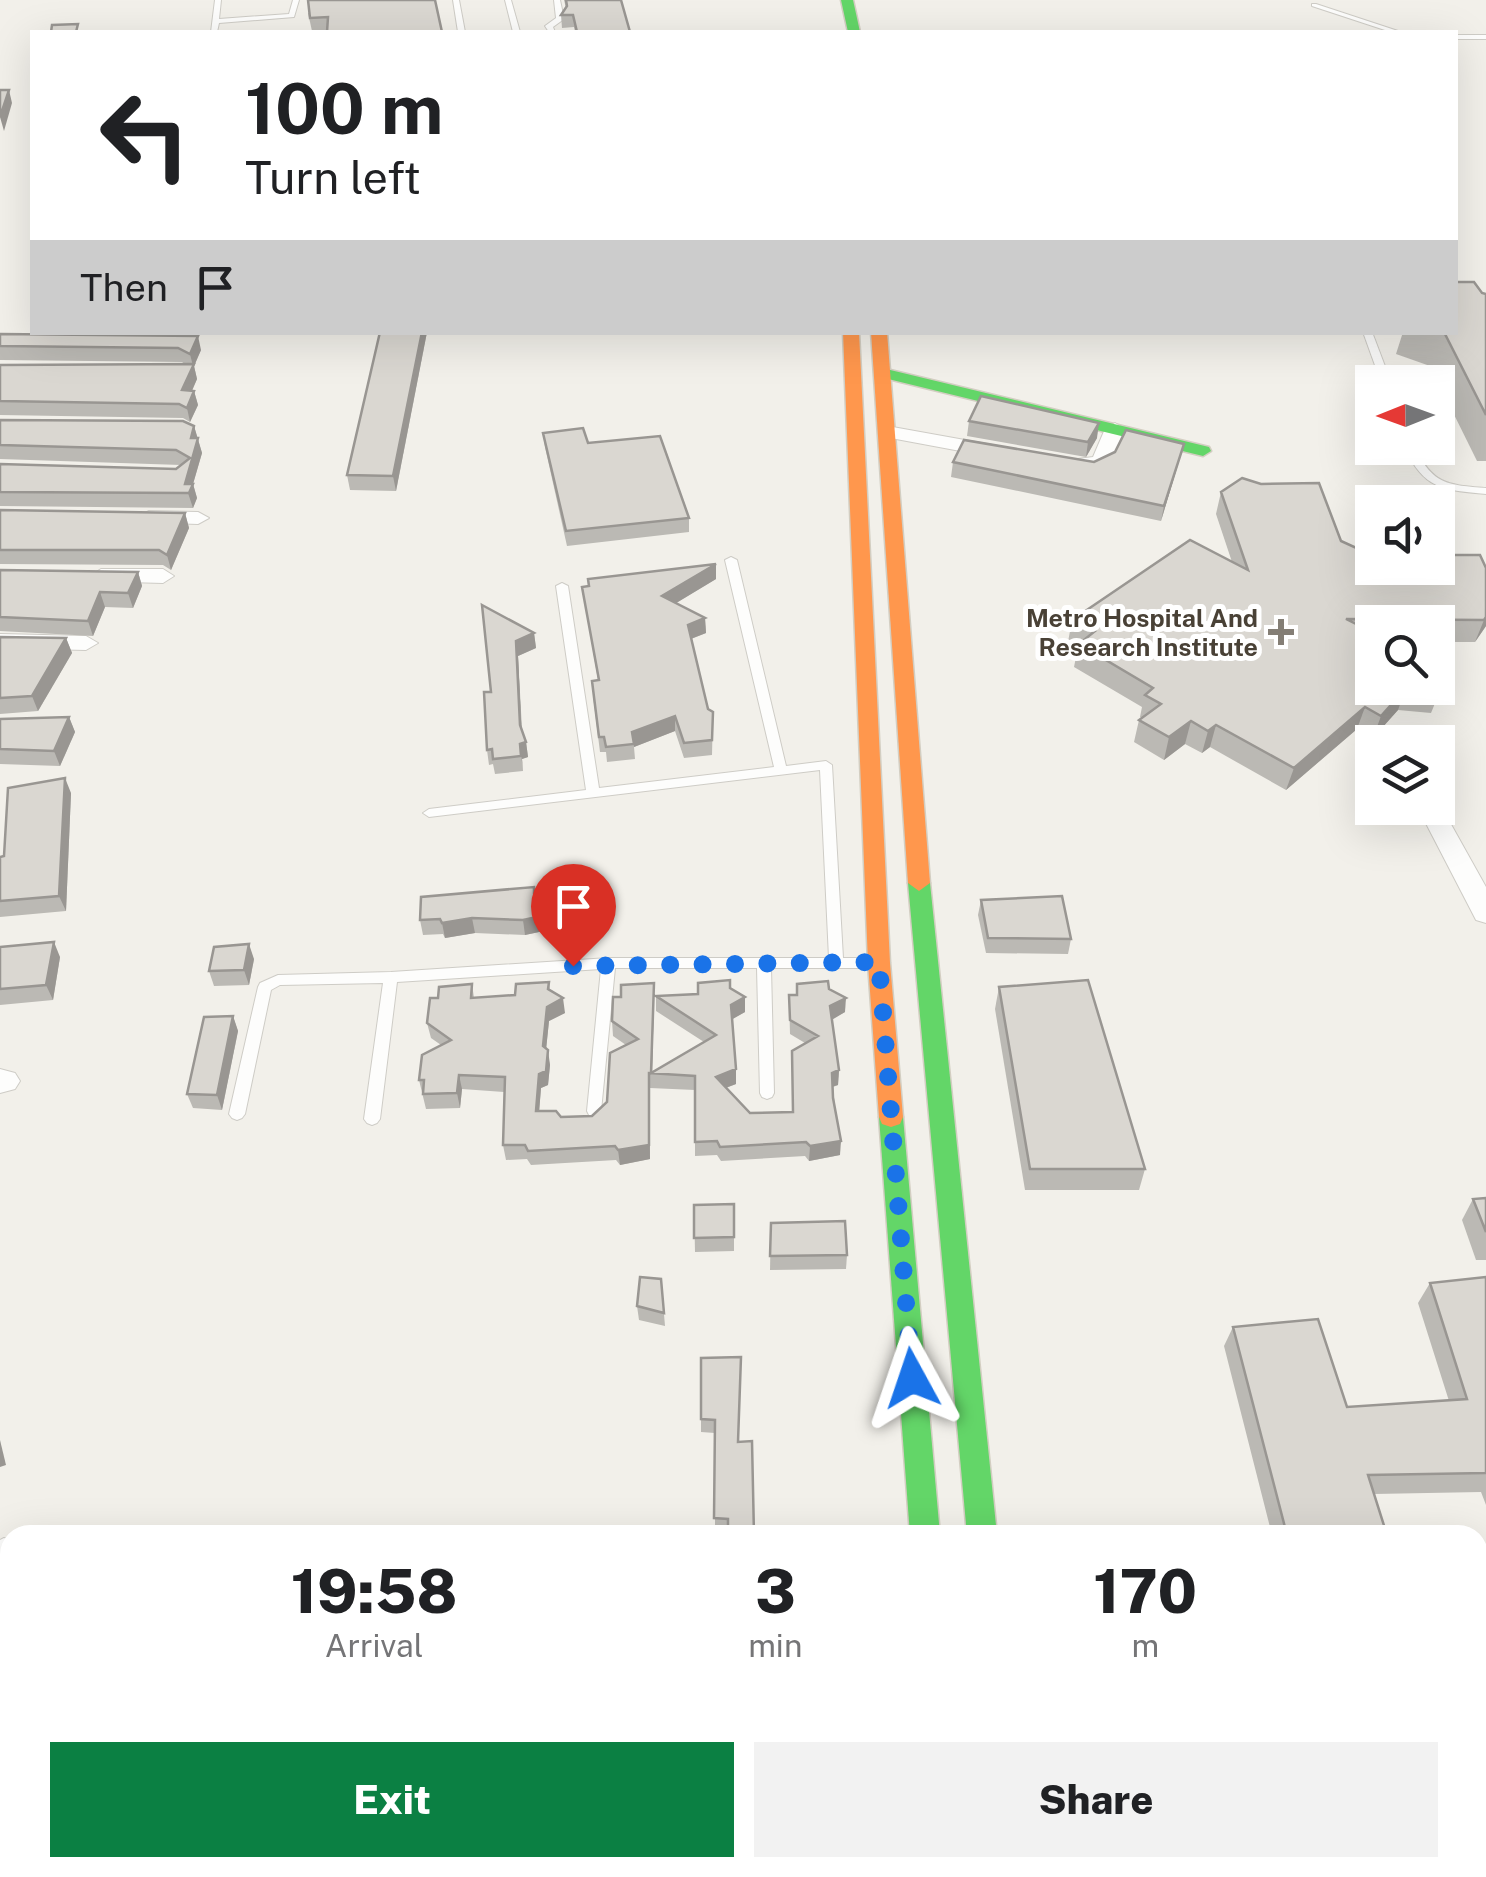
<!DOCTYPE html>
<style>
:root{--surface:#fff;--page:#f2f2f2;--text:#202124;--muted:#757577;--accent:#0b8043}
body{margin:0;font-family:"Public Sans",sans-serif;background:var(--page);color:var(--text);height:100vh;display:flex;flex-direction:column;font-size:38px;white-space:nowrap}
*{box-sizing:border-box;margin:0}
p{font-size:32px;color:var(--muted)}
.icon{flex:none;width:55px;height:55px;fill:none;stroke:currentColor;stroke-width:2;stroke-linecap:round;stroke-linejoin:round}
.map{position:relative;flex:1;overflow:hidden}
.sheet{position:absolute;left:0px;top:1525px;width:1488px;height:352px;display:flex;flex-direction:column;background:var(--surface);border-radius:30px 30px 0 0;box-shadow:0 10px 40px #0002}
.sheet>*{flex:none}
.guide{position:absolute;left:30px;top:30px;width:1428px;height:305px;border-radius:0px;box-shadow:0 10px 40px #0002;background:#fff;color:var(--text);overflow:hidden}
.needle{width:65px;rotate:269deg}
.buttons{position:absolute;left:1355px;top:365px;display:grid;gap:20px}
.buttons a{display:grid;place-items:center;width:100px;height:100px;border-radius:0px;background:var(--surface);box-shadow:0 10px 40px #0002;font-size:50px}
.pin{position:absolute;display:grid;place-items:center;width:85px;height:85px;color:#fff;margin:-102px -42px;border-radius:50% 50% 50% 0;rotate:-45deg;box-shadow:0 0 10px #0007}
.pin .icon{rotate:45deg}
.me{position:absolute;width:110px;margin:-55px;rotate:355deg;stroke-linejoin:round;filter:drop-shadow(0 0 8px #0008)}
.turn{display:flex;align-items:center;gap:35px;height:210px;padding:0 50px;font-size:45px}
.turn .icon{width:130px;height:130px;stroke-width:2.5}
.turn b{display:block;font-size:70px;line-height:85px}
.then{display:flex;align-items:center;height:95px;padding:0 50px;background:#0003;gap:20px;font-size:38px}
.eta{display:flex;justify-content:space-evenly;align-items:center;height:170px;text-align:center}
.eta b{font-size:60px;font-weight:800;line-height:70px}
.action{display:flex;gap:20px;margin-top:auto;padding:20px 50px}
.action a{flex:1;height:115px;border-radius:0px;background:var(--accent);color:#fff;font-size:40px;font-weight:800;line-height:115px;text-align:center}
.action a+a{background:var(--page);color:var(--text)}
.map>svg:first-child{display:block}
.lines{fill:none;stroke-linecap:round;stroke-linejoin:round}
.lane-casing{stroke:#ceccc6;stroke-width:2}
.street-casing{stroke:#ceccc6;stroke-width:2}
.fast-casing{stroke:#d3cec2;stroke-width:3}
.slow-casing{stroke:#d3cec2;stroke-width:3}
.jam-casing{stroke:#d3cec2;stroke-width:3}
.lane{fill:#fdfdfc;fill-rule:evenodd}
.street{fill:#fdfdfc;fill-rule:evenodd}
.fast{fill:#63d668;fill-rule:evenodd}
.slow{fill:#ff974d;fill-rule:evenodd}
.jam{fill:#b3261e;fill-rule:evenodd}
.wall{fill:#bbb9b4}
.shaded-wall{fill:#999692}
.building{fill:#dad7d1;stroke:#999692;stroke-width:2.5}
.route{stroke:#1a73e8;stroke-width:18;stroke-dasharray:0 32.4}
.poi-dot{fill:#847e75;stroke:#fff;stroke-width:4}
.labels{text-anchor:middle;stroke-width:10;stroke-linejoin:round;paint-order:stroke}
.poi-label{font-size:25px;font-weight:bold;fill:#494136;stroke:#fff;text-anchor:end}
</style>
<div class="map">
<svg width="1486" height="1877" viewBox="0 0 1486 1877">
<rect width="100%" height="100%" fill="#f2f0ea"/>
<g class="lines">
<defs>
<g id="lane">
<polygon points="215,0 221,0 219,19 289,14 293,0 299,0 294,17 219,23 217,32 211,32"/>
<polygon points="453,0 459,0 465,32 458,32"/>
<polygon points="505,0 511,0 520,32 513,32"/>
<polygon points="554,0 560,0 564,19 553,27 555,32 549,32 545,26 556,18"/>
<polygon points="1312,4 1316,4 1401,32 1391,32 1312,6"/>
<rect x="1455" y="35" width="31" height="4"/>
<polygon points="1363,332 1372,332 1391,382 1381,382"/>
<path d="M1405 448H1415C1433 485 1448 485 1486 488V494C1444 490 1424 490 1405 448Z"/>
<polygon points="731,557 737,560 786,766 826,761 832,765 843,958 877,958 882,959 884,963 882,967 877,968 771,968 774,1093 772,1097 767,1099 762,1097 760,1093 757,968 615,968 601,1111 599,1115 594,1117 589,1115 587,1111 601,969 397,982 380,1119 377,1123 372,1125 367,1123 364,1119 383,983 280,985 271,990 245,1114 242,1118 237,1120 232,1118 229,1114 258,987 260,983 278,975 391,972 609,958 829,958 820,770 429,817 423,813 429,809 586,790 556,586 562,583 568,586 599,788 774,767 725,560"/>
</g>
<g id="street">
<polygon points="1115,423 1125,429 1108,467 1063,469 1063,461 1093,457 1105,429"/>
<polygon points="887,426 998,446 1008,452 998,458 880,436 880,428"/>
<polygon points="149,511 198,512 209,518 198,524 141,522 138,517"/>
<polygon points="101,569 163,569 174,576 163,583 93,581 90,576"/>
<polygon points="0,634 86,636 98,643 86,650 0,648"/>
<polygon points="1438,801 1486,887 1486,923 1476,920 1418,808 1438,808"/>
<polygon points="0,1069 15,1073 20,1081 15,1089 0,1093"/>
<polygon points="4,1538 10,1540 10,1572 0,1576 0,1540"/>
<polygon points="1,1729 10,1733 10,1765 0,1770"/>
</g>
<g id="fast">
<polygon points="841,0 853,0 860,32 848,32"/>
<polygon points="882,368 1209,447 1211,451 1203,456 876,376 876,370"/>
<polygon points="919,875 930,883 997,1535 967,1535 908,883"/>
<polygon points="891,1107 900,1110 903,1117 940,1535 910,1535 879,1117 882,1110"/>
</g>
<g id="slow">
<polygon points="843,332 859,332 890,963 903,1117 900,1124 891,1127 882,1124 879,1117 868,963"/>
<polygon points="871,332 887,332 930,883 919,891 908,883"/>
<polygon points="934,1868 968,1868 969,1877 935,1877"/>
</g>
<polygon id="jam" points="998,1868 1032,1868 1033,1877 999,1877"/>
</defs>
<use href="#lane" class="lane-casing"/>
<use href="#street" class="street-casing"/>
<use href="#fast" class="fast-casing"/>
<use href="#slow" class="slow-casing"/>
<use href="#jam" class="jam-casing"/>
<use href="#lane" class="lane"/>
<use href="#street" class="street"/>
<use href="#fast" class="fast"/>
<use href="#slow" class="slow"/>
<use href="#jam" class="jam"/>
</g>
<g class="wall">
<polygon points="435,0 327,30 312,31 308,13"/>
<polygon points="564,0 621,0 630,32 575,32 574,27 562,28 561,15 566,8"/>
<polygon points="1482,293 1486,294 1486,461 1477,461 1430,366 1396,354 1403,332 1455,332"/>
<polygon points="380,332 427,332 396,491 350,490 347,475"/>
<polygon points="0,334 201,350 194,366 197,379 192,391 194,391 198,405 190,422 183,418 0,415 0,365 186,365 182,362 0,360"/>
<polygon points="0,420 194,426 202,453 193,484 197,498 193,508 0,506 0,464 176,469 181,465 0,459"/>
<polygon points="969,421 1097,438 1086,457 967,436"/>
<polygon points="543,433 588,443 689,518 689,532 567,546 545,447"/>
<polygon points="1184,444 1161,521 951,477 953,462 1094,462"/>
<polygon points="1221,492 1341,541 1370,555 1486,568 1486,626 1475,642 1438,642 1438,622 1372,622 1372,688 1438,688 1440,691 1431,713 1398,710 1373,738 1357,729 1286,790 1210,747 1202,753 1185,744 1164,760 1134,742 1139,720 1142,718 1140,717 1142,707 1074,667 1078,647 1068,642 1072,620 1232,562 1216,514"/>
<polygon points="0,510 185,513 189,528 171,570 163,565 0,564"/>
<polygon points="716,564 716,579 676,603 705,618 706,633 691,639 708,709 713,712 712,755 684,758 675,731 634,747 635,759 607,762 606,752 600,752 593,696 598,680 582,587"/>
<polygon points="0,570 138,572 142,586 133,608 105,607 93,636 0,631"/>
<polygon points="534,633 536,648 518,656 522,729 526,742 528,757 522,759 523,771 495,774 493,764 489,765 487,750 491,692"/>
<polygon points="0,637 66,638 72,653 38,711 0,714"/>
<polygon points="69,717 75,732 60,766 0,764 0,719"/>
<polygon points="71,793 66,911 0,917 0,857 4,856"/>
<polygon points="535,893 553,929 525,935 475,933 445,938 443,934 423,935 420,920"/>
<polygon points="981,900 1071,939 1068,954 986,953 978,915"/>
<polygon points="0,947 60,957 53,1000 0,1005"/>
<polygon points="254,959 249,985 214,986 209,971"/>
<polygon points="549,982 550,990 565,1013 549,1021 546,1049 550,1065 548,1085 541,1088 539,1111 561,1117 592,1116 607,1102 626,1045 613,1036 612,1021 654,998 652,1072 704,1042 656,1011 656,996 698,994 730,988 745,1012 732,1019 736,1084 726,1088 750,1113 792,1112 792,1051 805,1043 790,1034 789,995 796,995 797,984 829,989 845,1012 832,1019 839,1070 838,1085 833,1087 840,1155 809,1161 805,1156 721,1161 717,1155 695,1156 695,1090 650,1088 650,1159 620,1165 616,1160 531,1165 527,1159 506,1160 503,1145 504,1092 462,1089 460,1108 426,1109 419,1080 441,1045 431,1038 427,1023 438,998 472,984 474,998 515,995"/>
<polygon points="999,987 1145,1169 1139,1190 1025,1190 995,1009"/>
<polygon points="233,1016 238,1031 222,1110 193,1108 187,1094"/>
<polygon points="1486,1198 1486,1260 1476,1260 1462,1220 1473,1199"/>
<polygon points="734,1204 734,1251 695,1252 694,1205"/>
<polygon points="771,1223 847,1255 846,1269 770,1270"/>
<polygon points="1486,1277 1486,1505 1481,1492 1374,1494 1387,1535 1272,1535 1224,1346 1233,1327 1347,1407 1449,1401 1418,1303 1430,1283"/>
<polygon points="661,1279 665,1326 639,1320 637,1306"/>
<polygon points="741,1357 728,1531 715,1531 715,1433 701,1432 701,1358"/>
</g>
<g class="shaded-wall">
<polygon points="9,90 12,103 4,131 0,117"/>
<polygon points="422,332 427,332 396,491 393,476"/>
<polygon points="198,336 201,350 194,366 197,379 186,404 182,390 193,366 190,354"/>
<polygon points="194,391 198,405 190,422 187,408"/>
<polygon points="1099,423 1097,438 1086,457 1088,442"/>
<polygon points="194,426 202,453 193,484 197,498 193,508 185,484"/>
<polygon points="1184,444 1180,458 1161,521 1164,506"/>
<polygon points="185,513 189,528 171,570 167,555"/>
<polygon points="716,564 716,579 663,611 662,596"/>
<polygon points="138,572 142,586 133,608 128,593"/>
<polygon points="100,592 105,607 93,636 88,621"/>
<polygon points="1486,617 1486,626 1475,642 1484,620"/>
<polygon points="705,618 706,633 688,640 688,625"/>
<polygon points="534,633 536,648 518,656 522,740 516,641"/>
<polygon points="66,638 72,653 38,711 32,696"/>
<polygon points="1406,688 1398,710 1373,738 1381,716"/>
<polygon points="1365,707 1357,729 1286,790 1294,768"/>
<polygon points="675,716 675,731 634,747 632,732"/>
<polygon points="69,717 75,732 60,766 54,751"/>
<polygon points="1191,721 1185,744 1164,760 1169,737"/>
<polygon points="1216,725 1210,747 1202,753 1208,731"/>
<polygon points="526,742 528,757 522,759 523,771 520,744"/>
<polygon points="65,778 71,793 66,911 59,896"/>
<polygon points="551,914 553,929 525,935 523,920"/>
<polygon points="472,918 475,933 445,938 442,923"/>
<polygon points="54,942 60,957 53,1000 46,985"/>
<polygon points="249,944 254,959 249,985 244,970"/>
<polygon points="654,983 654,998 652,1073 651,1073"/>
<polygon points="745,997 745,1012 731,1020 731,1005"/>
<polygon points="563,998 565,1013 549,1021 545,1060 543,1046 547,1007"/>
<polygon points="846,998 845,1012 830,1021 830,1006"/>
<polygon points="233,1016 238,1031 222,1110 217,1095"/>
<polygon points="548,1050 550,1065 548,1085 541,1088 538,1126 536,1111 539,1074"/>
<polygon points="736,1069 736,1084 717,1091 716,1077"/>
<polygon points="839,1070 838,1085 831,1087 832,1073"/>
<polygon points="649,1073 650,1159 620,1165 618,1150"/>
<polygon points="459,1075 462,1089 460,1108 457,1093"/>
<polygon points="841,1141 840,1155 809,1161 810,1146"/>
<polygon points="0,1440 6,1465 0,1467"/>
<polygon points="10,1618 10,1634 0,1639 0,1623"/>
<polygon points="0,1759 10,1768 10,1802"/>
<polygon points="34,1868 43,1868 45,1877 37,1877"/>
</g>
<g class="building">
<polygon points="308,0 435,0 442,32 327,32 328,17 310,18"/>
<polygon points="566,0 621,0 630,32 577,32 573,15 561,15 567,6"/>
<polygon points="78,24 76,32 51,32 52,25"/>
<polygon points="0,90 9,90 0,117"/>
<polygon points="1455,282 1474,282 1482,293 1486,294 1486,415 1444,332 1455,332"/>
<polygon points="380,332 422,332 393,476 347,475"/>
<polygon points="0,334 198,336 190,354 178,348 0,346"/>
<polygon points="194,364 182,390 194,391 187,408 179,404 0,401 0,365"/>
<polygon points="981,396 1099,423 1088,442 969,421"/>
<polygon points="0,420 183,421 194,426 191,438 198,438 185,484 193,484 189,493 0,492 0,464 176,469 190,458 176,450 0,445"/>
<polygon points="583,428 588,443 660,436 689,518 566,531 543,433"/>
<polygon points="1126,430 1184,444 1164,506 953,462 964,440 1094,462 1115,452"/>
<polygon points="1242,478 1261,484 1319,483 1341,541 1372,555 1372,568 1438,568 1438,555 1480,555 1486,568 1486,617 1484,620 1346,619 1372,632 1372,688 1438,688 1438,676 1440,691 1406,688 1381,716 1365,707 1294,768 1216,725 1208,731 1191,721 1169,737 1139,720 1161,704 1145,695 1153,688 1079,644 1095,631 1072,620 1190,540 1248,570 1221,492"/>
<polygon points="0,510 185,513 167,555 159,550 0,550"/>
<polygon points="716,564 662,596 705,618 688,625 708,709 713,712 712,740 684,743 675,716 632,732 634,744 606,747 604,737 599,737 592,681 599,680 582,587 589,586 588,579"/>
<polygon points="0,570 138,572 128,593 100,592 88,621 0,617"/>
<polygon points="482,605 534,633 516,641 520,725 526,742 520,744 521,756 493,759 492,749 487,750 484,692 491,692"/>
<polygon points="0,637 66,638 32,696 0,698"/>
<polygon points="69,717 54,751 0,749 0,719"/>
<polygon points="65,778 59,896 0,901 0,857 4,856 8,788"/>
<polygon points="534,887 534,893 548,892 551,914 523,920 472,918 442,923 440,919 420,920 421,897"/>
<polygon points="1062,896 1071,939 988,938 981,900"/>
<polygon points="54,942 46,985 0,989 0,947"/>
<polygon points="249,944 244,970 209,971 214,947"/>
<polygon points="730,980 730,988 745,997 731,1005 736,1069 716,1077 750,1113 793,1112 792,1051 818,1036 790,1020 789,995 797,995 797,984 828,981 829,989 846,998 830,1006 839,1070 832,1073 833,1098 841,1141 810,1146 806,1142 720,1147 717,1141 695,1142 695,1076 649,1073 649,1145 618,1150 615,1146 528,1151 525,1145 503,1145 505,1077 459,1075 457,1093 423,1094 424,1080 419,1080 422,1055 451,1040 427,1023 430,998 438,998 439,987 472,984 471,998 515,995 516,984 549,982 548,989 563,998 547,1007 543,1046 548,1050 546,1071 539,1074 536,1111 556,1111 561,1117 592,1116 607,1102 610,1053 638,1039 612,1021 613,997 621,997 621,985 654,983 651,1073 716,1035 656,996 698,994 698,983"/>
<polygon points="1088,980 1145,1169 1030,1169 999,987"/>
<polygon points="233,1016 217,1095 187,1094 204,1017"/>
<polygon points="1486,1198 1486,1232 1473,1199"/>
<polygon points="734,1204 734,1237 694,1238 694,1205"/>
<polygon points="845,1221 847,1255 770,1256 771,1223"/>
<polygon points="640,1277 661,1279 664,1313 637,1306"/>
<polygon points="1486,1277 1486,1473 1368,1475 1387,1535 1287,1535 1233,1327 1318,1319 1347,1407 1467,1399 1430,1283"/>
<polygon points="741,1357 738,1442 752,1441 754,1535 728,1535 728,1519 714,1518 715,1420 701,1419 701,1358"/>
<polygon points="10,1566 10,1618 0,1623 0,1571"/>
<polygon points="0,1759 10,1802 10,1868 34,1868 37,1877 0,1877"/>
</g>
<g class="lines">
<polyline class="route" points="573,966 879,962 912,1378"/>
</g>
<path class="poi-dot" d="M1276 617h10v10h10v10h-10v10h-10v-10h-10v-10h10z"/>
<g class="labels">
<g class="poi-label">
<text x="1258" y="627">Metro Hospital And<tspan x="1258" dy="29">Research Institute</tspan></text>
</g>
</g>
</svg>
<div class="buttons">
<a><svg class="needle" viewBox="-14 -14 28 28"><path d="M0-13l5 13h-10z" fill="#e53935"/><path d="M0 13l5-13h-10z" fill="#757577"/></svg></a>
<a><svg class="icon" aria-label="sound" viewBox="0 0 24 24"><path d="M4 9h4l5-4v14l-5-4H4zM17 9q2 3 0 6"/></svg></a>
<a><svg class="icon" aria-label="search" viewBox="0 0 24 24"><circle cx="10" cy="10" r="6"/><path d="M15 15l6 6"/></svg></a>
<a><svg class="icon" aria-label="layers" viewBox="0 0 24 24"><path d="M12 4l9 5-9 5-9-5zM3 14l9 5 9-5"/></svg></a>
</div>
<div class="pin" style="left:573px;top:966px;background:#d93025"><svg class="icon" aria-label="arrive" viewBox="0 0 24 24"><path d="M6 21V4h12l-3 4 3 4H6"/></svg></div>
<svg class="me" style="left:912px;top:1378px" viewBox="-20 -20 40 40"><path d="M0-17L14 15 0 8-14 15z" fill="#1a73e8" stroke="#fff" stroke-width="4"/></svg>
<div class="guide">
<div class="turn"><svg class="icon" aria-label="left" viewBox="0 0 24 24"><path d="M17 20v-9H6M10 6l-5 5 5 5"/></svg><div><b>100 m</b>Turn left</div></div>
<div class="then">Then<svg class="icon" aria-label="arrive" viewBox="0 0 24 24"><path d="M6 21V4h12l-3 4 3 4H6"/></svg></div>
</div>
<section class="sheet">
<div class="eta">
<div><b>19:58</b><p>Arrival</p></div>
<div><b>3</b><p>min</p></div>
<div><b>170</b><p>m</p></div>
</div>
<div class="action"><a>Exit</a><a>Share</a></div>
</section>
</div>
